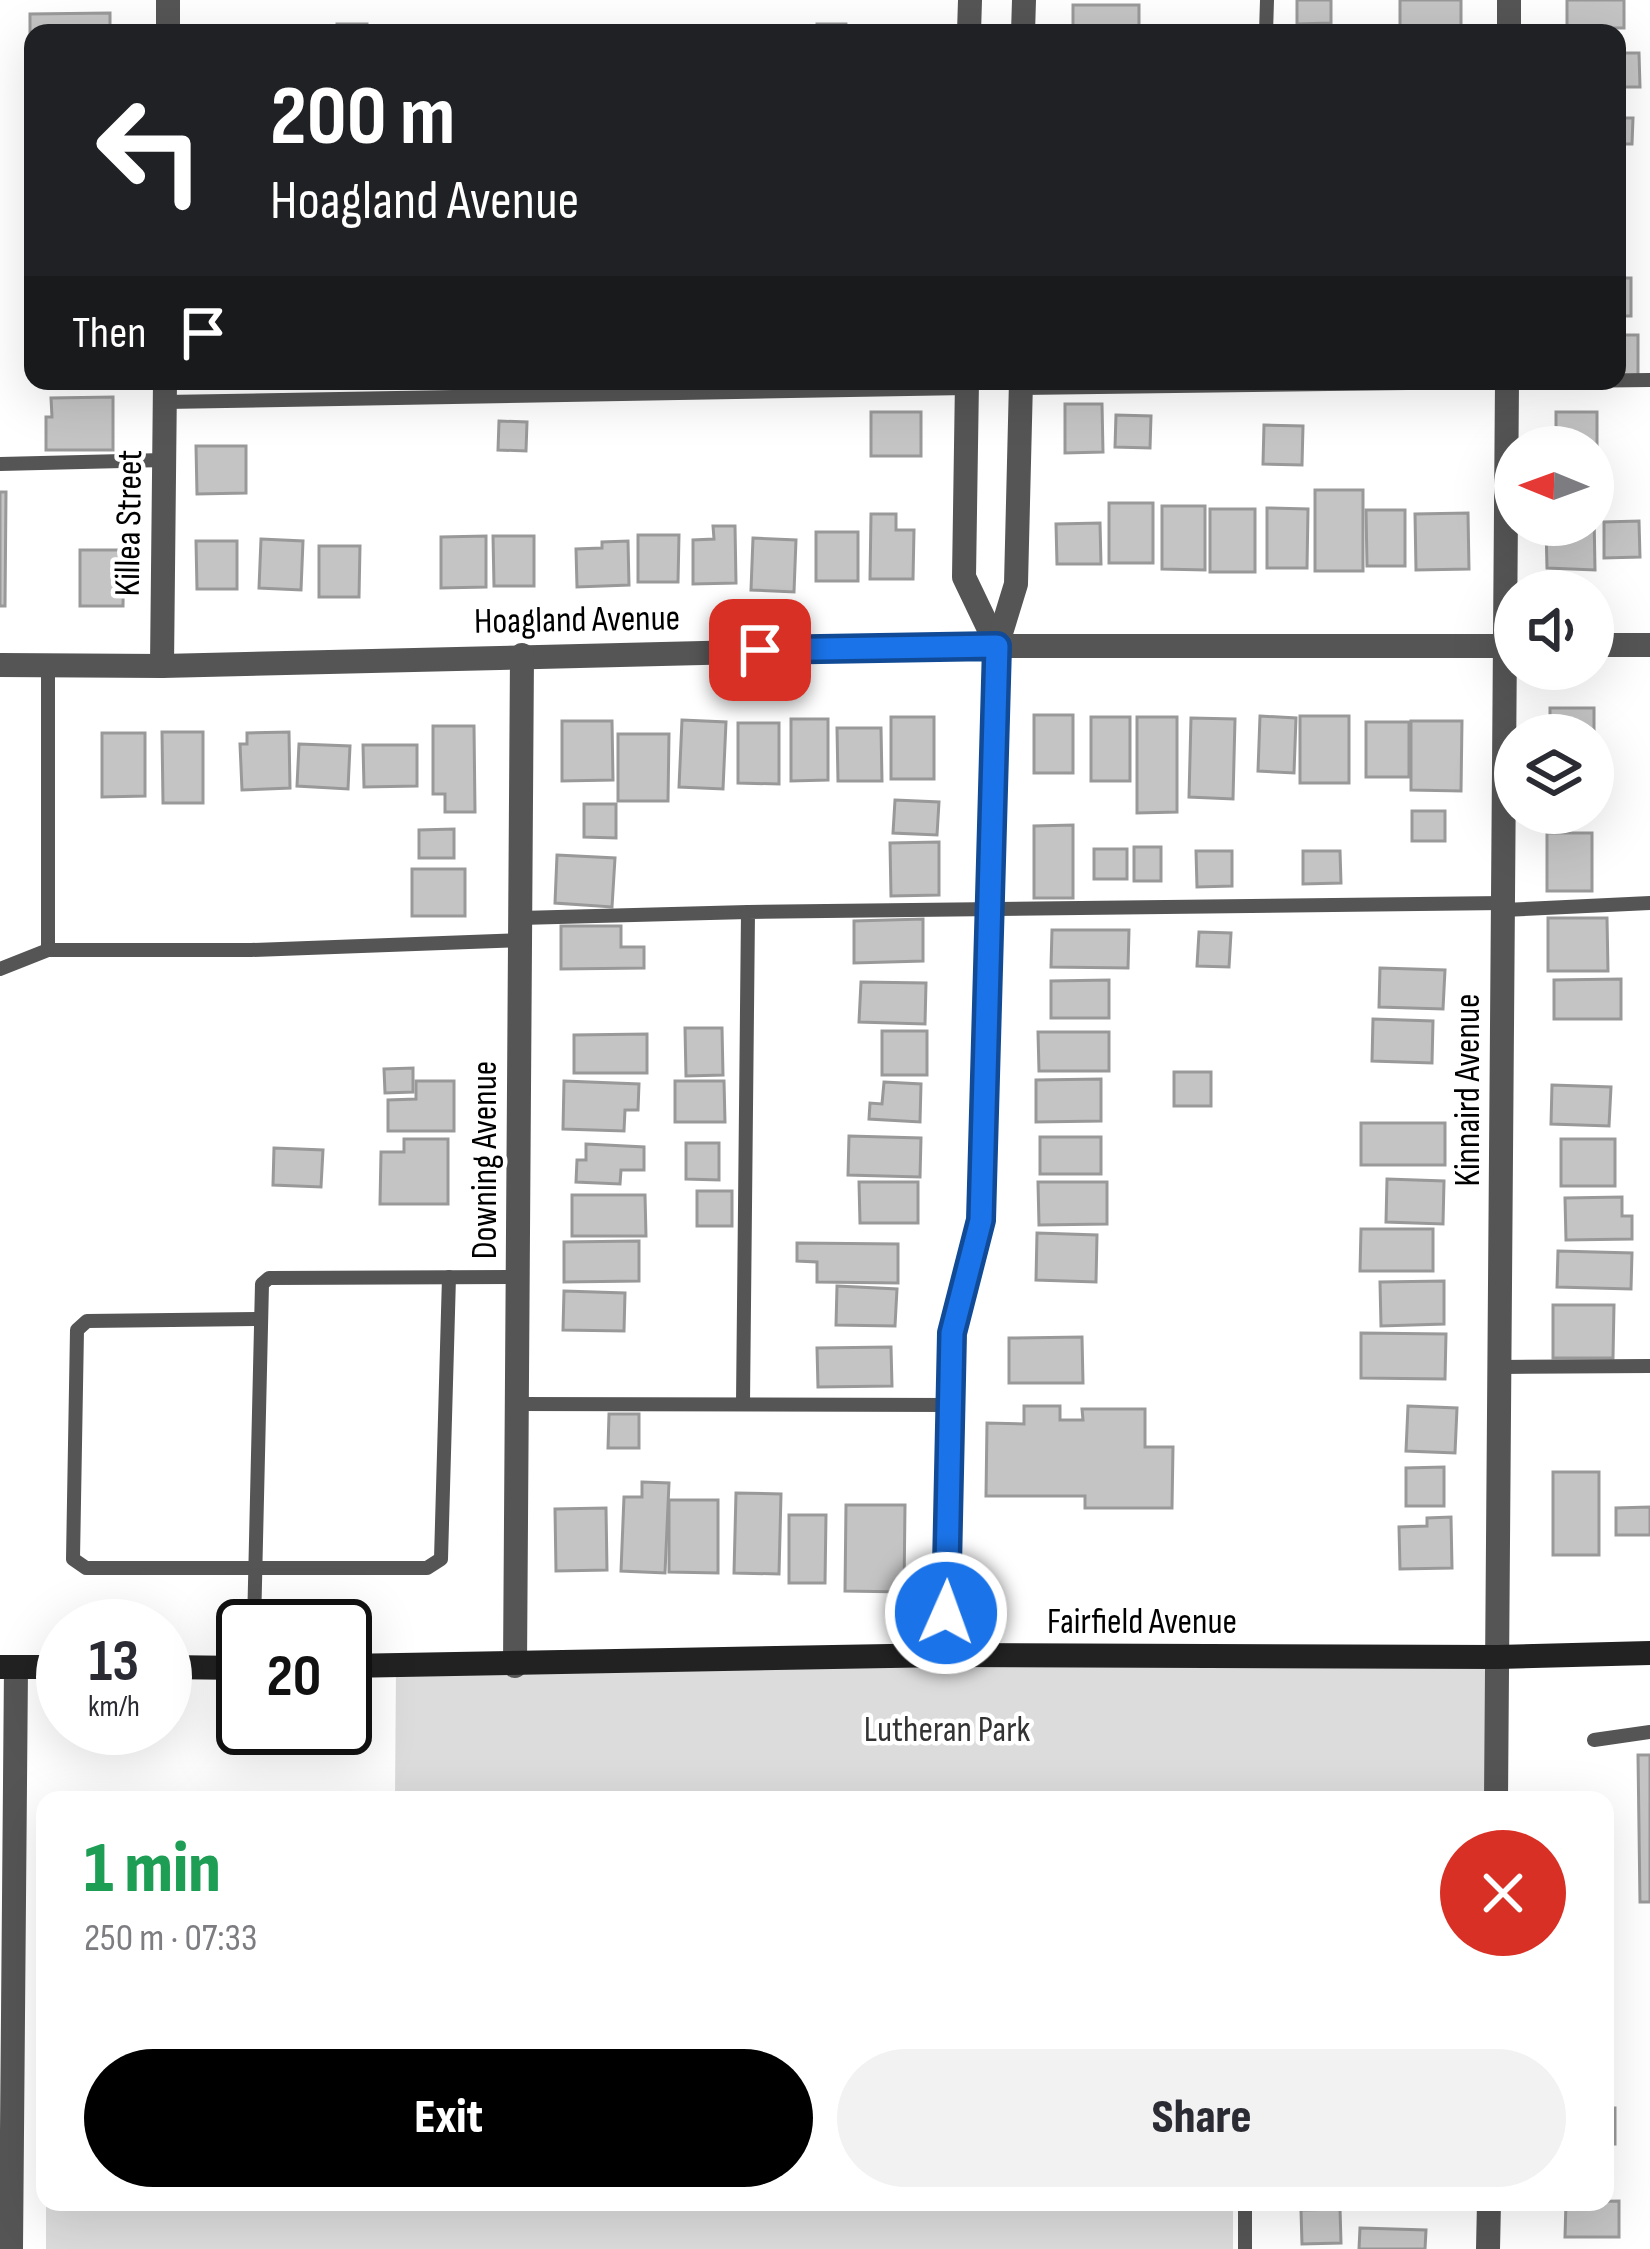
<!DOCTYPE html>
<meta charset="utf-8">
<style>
:root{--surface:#fff;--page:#f2f2f3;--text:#2b2b33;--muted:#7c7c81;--accent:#000}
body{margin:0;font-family:"Sofia Sans Condensed",sans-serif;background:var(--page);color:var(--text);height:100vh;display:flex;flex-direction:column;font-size:45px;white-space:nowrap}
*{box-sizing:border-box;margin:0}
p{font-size:39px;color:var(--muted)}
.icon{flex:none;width:66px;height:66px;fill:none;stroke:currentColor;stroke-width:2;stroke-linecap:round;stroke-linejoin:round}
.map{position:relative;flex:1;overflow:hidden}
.panel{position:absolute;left:36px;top:1791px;width:1578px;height:420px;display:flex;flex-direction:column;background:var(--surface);border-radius:24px;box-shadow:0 12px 48px #0002}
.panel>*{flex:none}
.top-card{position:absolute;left:24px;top:24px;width:1602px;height:366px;border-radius:24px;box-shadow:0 12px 48px #0002;background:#202124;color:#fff;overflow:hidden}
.needle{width:78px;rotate:271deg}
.fabs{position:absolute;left:1494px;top:426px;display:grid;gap:24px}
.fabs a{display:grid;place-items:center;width:120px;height:120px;border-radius:50%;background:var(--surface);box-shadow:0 12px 48px #0002;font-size:60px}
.speed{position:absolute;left:36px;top:1599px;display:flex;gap:24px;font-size:60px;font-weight:700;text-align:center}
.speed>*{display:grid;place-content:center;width:156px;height:156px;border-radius:50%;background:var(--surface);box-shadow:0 12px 48px #0002;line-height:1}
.speed small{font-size:30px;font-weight:400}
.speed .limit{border:6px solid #111;border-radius:18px;background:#fff;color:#111}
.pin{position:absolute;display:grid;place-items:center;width:102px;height:102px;color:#fff;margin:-51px;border-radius:24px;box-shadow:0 6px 18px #0006}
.me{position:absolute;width:132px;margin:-66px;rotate:2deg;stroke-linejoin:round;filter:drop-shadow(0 0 9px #0008)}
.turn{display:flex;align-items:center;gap:42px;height:252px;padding:0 48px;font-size:54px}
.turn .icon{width:156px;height:156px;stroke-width:2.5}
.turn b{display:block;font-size:84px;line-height:102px}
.then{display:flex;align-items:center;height:114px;padding:0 48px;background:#0003;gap:24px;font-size:45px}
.round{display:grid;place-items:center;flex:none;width:126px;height:126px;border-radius:63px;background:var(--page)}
.head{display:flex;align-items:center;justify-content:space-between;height:204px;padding:0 48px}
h1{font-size:72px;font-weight:800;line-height:90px;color:#1e9e55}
.primary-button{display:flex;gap:24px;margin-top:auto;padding:24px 48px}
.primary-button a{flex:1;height:138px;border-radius:72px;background:var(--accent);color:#fff;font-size:48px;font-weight:800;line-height:138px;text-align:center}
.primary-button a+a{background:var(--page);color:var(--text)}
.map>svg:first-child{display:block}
.green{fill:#dcdcdc}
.building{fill:#c4c4c4;stroke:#999;stroke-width:3}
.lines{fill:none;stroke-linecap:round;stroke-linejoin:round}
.service{stroke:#555;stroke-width:14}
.minor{stroke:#555;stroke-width:24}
.tertiary{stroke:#555;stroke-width:24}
.secondary{stroke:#222;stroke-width:24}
.route-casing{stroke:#114b97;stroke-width:30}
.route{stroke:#1a73e8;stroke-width:21}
.labels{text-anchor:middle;stroke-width:9;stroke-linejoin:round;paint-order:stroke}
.street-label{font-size:36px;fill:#000;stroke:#fff}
.park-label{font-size:36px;fill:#333;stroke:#fff}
</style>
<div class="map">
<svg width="1650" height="2249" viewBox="0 0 1650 2249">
<rect width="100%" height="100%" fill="#fff"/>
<g class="green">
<polygon points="1498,1657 1496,1800 395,1800 396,1666"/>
<rect x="46" y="2202" width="1187" height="47"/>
</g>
<g class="building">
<polygon points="1297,0 1331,0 1331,23 1297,24"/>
<rect x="1400" y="0" width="61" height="33"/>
<rect x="1567" y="0" width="57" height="28"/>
<rect x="1073" y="5" width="66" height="28"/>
<polygon points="110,13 110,33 33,33 30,48 30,14"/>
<rect x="337" y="24" width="30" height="9"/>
<polygon points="817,24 846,24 847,33 817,33"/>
<polygon points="1617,43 1621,43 1620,53 1639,53 1640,87 1617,87"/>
<polygon points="1617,102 1622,102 1621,118 1633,118 1632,144 1617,144"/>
<rect x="1617" y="278" width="14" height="38"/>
<rect x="1617" y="335" width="21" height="41"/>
<polygon points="113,397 113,450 46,450 46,417 52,417 51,398"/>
<polygon points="1065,404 1102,404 1103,452 1065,453"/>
<rect x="871" y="412" width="50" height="44"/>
<polygon points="1556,412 1597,412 1597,459 1593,459 1593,447 1556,447"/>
<polygon points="1116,415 1151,416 1150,448 1115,447"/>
<polygon points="499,421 527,422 526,451 498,450"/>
<polygon points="1264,425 1303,426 1302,465 1263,464"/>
<polygon points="196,446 246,446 246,493 197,494"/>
<rect x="1315" y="490" width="48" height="81"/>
<polygon points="0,492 6,492 5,606 0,606"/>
<rect x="1109" y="503" width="44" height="60"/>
<polygon points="1162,506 1205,506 1205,570 1162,569"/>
<polygon points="1267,508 1308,509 1307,568 1267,568"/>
<rect x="1210" y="509" width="45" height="63"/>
<polygon points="1366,510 1405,510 1405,566 1367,566"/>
<polygon points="1468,513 1469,569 1416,570 1415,514"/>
<polygon points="871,514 896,514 896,530 914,530 913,579 870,579"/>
<polygon points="1594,514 1595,570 1547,568 1546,525 1593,525"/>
<polygon points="1639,521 1640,557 1604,558 1604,522"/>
<polygon points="1100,523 1101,564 1057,564 1056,524"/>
<polygon points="713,526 735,526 736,583 693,584 693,540 714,539"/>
<rect x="816" y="532" width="42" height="49"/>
<polygon points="638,535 679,535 678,582 638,582"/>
<polygon points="486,536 486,587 441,588 441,537"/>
<polygon points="493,536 534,536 534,586 494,586"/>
<polygon points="753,538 796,540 794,592 751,590"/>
<polygon points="261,539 303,541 301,590 259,588"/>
<polygon points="196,541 237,541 237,589 197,589"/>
<polygon points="628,541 629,585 577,587 576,549 602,548 602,542"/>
<polygon points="319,546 360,546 359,597 319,597"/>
<polygon points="80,550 124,550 123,606 80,606"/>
<polygon points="1550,708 1594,708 1594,769 1593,735 1550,735"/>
<rect x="1034" y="715" width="39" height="58"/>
<polygon points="1260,716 1296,718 1294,773 1258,771"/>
<rect x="1300" y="716" width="49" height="67"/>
<rect x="891" y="717" width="43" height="62"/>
<rect x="1091" y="717" width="39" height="64"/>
<polygon points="1137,717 1177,717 1177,812 1137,813"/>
<polygon points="1191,718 1235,719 1233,799 1189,797"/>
<polygon points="791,719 828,719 828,780 791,781"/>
<polygon points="682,720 726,722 723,789 679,787"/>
<polygon points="562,721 612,721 613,780 562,781"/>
<polygon points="1411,721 1462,721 1461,791 1411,790"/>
<rect x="1366" y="722" width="43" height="55"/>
<polygon points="738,723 779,723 779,784 738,783"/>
<polygon points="433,726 474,726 475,812 445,812 445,794 433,794"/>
<polygon points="837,728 881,728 882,781 838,781"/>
<polygon points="162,732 203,732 203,803 163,803"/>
<polygon points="289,732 290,788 242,790 240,744 247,744 247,733"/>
<polygon points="102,733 145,733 145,796 102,797"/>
<polygon points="618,734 669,734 668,801 618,801"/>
<polygon points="299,744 350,746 348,789 297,786"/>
<polygon points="363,745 417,745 417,786 364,787"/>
<polygon points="895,800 939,802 937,835 893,833"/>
<polygon points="584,804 616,804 616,838 584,837"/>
<rect x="1412" y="811" width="33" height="30"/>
<polygon points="1073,825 1073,898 1034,898 1034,826"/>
<polygon points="454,829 454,858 419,858 419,830"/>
<rect x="1547" y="833" width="45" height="58"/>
<polygon points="939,842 939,895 891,896 890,843"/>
<rect x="1134" y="847" width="27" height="34"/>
<rect x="1094" y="849" width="33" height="30"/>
<polygon points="1196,851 1232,851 1232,886 1197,887"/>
<polygon points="1303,851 1340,851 1341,883 1303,884"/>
<polygon points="557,855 615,858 612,907 555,903"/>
<rect x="412" y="869" width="53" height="47"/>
<polygon points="1548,918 1607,918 1608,971 1548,971"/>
<polygon points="923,919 923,961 854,963 854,921"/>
<polygon points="561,926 621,926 621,947 644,947 644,968 561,969"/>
<polygon points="1052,930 1129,930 1128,968 1051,967"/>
<polygon points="1199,932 1231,933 1229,967 1197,966"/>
<polygon points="1380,968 1445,970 1443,1009 1379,1007"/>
<polygon points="1621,979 1621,1019 1554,1019 1554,980"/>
<polygon points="1109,980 1109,1018 1051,1018 1051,981"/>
<polygon points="861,982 926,983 925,1024 859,1022"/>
<polygon points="1373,1019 1433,1021 1432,1063 1372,1061"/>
<polygon points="685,1028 722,1028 723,1075 686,1076"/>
<rect x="882" y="1031" width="45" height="44"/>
<polygon points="1038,1032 1109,1032 1109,1071 1039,1071"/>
<polygon points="647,1034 647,1073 574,1073 574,1035"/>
<polygon points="413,1068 413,1092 385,1093 384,1069"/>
<rect x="1174" y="1072" width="37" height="34"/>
<polygon points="1101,1079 1101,1121 1036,1122 1036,1080"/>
<polygon points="416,1081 454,1081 454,1131 388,1131 388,1100 416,1099"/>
<polygon points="564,1081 639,1084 638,1110 625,1110 624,1131 563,1129"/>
<polygon points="675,1081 724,1081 725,1122 675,1122"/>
<polygon points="884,1082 921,1084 920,1122 869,1119 870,1103 882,1104"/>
<polygon points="1552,1085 1611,1087 1609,1126 1551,1124"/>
<rect x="1361" y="1123" width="84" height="42"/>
<polygon points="849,1136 921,1138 920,1177 848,1175"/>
<rect x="1040" y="1137" width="61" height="37"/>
<polygon points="404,1139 448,1139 448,1204 380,1204 381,1152 404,1152"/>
<rect x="1561" y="1139" width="54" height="47"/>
<polygon points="686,1143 719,1143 719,1180 686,1179"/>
<polygon points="586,1144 644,1147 644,1170 621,1170 620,1184 576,1182 577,1160 586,1160"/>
<polygon points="274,1148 323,1150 321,1187 273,1185"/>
<polygon points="1387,1179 1444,1181 1443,1224 1386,1222"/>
<polygon points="859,1182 918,1182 918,1223 860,1223"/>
<polygon points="1038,1182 1107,1182 1107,1224 1039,1225"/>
<rect x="697" y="1191" width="35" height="35"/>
<polygon points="572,1195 645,1195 646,1236 572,1236"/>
<polygon points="1622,1197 1622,1216 1632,1216 1632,1239 1566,1240 1565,1198"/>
<polygon points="1361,1229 1433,1229 1433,1271 1360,1271"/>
<polygon points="1037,1233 1097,1235 1096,1282 1036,1280"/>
<polygon points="639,1241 639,1281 564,1282 564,1242"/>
<polygon points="797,1243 898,1244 898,1283 817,1282 817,1262 797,1261"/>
<polygon points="1558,1251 1632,1253 1631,1289 1557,1287"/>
<polygon points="1444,1281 1444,1324 1381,1326 1380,1282"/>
<polygon points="837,1286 897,1289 895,1326 836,1325"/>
<polygon points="564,1291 625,1293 624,1331 563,1330"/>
<polygon points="1553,1305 1614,1305 1613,1358 1553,1358"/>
<polygon points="1361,1333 1446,1334 1445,1379 1361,1378"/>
<polygon points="1082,1337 1083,1383 1009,1383 1009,1338"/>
<polygon points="891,1347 892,1386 818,1387 817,1348"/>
<polygon points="1024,1406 1060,1406 1060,1420 1083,1420 1082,1409 1145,1409 1145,1447 1173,1447 1172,1508 1085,1508 1085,1496 986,1496 987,1423 1024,1424"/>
<polygon points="1408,1406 1457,1408 1455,1453 1406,1451"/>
<polygon points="609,1414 639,1414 639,1448 608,1448"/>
<polygon points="1444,1467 1444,1506 1406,1506 1406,1468"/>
<rect x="1553" y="1472" width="46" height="83"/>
<polygon points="642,1482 669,1483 665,1573 621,1571 624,1497 642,1497"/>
<polygon points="736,1493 781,1494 779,1574 734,1573"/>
<polygon points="669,1500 718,1500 718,1573 669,1572"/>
<polygon points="846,1505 905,1505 904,1592 845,1591"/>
<polygon points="1650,1507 1650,1535 1616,1535 1616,1508"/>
<polygon points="606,1508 607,1570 556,1571 555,1509"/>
<polygon points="789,1515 826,1515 825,1583 789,1583"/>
<polygon points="1451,1517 1452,1568 1400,1569 1399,1527 1427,1526 1427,1518"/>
<polygon points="1638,1755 1650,1755 1650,1902 1640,1902"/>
<rect x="1605" y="2108" width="10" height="36"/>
<polygon points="1619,2201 1619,2237 1565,2237 1566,2202"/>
<polygon points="1340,2209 1341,2243 1302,2244 1301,2210"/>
<polygon points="1360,2228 1426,2230 1425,2249 1359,2249"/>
</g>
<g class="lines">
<g class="service">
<polyline points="1266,33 1267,0"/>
<polyline points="1021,388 1650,380"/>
<polyline points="165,402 967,388"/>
<polyline points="0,464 164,460"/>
<polyline points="48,665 48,950"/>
<polyline points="1503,910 1650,903"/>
<polyline points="520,918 748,912"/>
<polyline points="0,969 48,950 251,950 521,940"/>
<polyline points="260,1319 87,1321 77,1330 73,1559 86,1568 427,1568 441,1559 449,1277"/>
<polyline points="1500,1367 1650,1366"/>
<polyline points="743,1403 748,912 1503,903"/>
<polyline points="517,1404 952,1405"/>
<polyline points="254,1626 262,1284 269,1278 518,1277"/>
<polyline points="946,1655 952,1333 981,1219 997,646"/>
<polyline points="1594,1740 1650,1732"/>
<polyline points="1245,2249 1245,2202"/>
</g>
<g class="minor">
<polyline points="168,0 168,33"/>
<polyline points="969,33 970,0"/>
<polyline points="1023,33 1024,0"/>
<polyline points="1509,33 1509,0"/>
<polyline points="967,381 964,577 997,646"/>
<polyline points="1593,645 1650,645"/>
<polyline points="997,646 1016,584 1021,381"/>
<polyline points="0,665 162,666 997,646 1515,646"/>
<polyline points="162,666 165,381"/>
<polyline points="515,1666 522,655"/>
<polyline points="1496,1800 1507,381"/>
<polyline points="1488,2249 1489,2202"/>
</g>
<polyline class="tertiary" points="11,2249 16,1667"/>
<g class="secondary">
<polyline points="345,1666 946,1655 1498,1657 1650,1653"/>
<polyline points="0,1667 63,1667"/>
<polyline points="165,1667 243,1668"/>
</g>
</g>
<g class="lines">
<defs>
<polyline id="route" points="760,650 997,646 981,1220 952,1333 946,1613"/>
</defs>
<use href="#route" class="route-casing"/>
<use href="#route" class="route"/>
</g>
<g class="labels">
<g class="street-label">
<text transform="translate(127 523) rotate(-89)" y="13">Killea Street</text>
<text transform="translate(577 618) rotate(-1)" y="13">Hoagland Avenue</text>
<text transform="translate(1466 1090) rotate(-90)" y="13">Kinnaird Avenue</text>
<text transform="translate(483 1160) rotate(-90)" y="13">Downing Avenue</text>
<text x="1142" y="1633">Fairfield Avenue</text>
</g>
<g class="park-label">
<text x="947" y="1741">Lutheran Park</text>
</g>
</g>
</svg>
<div class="fabs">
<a><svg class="needle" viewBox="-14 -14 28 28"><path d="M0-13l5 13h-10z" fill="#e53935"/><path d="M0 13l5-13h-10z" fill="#7c7c81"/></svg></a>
<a><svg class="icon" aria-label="sound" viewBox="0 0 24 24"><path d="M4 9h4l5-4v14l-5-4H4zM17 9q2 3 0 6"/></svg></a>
<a><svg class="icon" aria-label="layers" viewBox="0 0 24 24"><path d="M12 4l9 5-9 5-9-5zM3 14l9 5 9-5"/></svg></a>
</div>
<div class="speed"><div>13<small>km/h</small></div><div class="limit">20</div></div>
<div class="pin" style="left:760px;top:650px;background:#d93025"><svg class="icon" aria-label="arrive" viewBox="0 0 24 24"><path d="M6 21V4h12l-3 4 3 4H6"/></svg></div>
<svg class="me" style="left:946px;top:1613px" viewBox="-20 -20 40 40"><circle r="17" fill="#1a73e8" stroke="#fff" stroke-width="3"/><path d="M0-11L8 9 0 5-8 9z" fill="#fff"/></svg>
<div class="top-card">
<div class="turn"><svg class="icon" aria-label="left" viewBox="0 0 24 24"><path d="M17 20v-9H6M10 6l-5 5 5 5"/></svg><div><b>200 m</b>Hoagland Avenue</div></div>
<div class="then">Then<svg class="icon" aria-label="arrive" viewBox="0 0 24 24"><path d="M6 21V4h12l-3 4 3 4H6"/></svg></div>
</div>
<section class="panel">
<div class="head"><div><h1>1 min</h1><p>250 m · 07:33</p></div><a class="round" style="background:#d93025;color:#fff"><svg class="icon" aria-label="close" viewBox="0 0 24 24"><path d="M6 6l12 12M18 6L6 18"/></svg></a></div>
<div class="primary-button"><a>Exit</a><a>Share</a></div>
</section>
</div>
